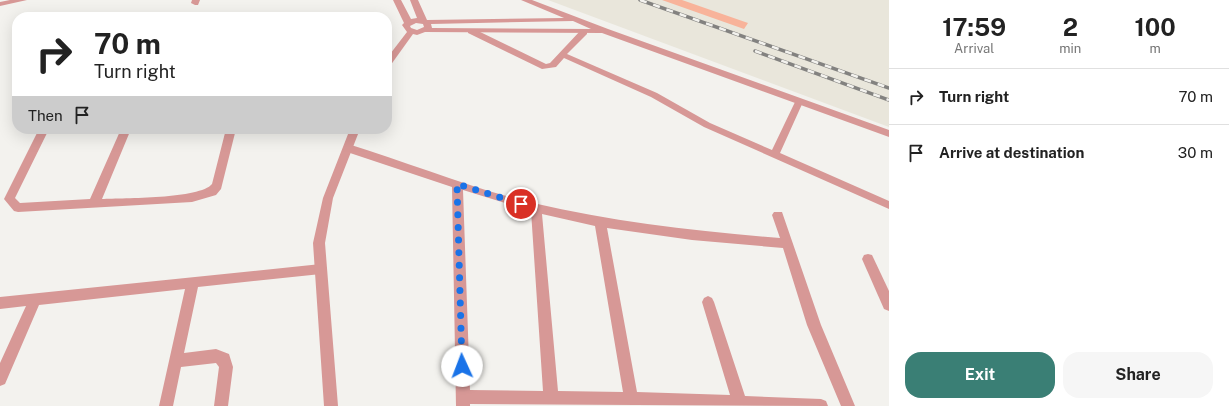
<!DOCTYPE html>
<style>
:root{--surface:#fff;--page:#f6f6f6;--text:#222;--muted:#767676;--line:#e0e0e0;--accent:#3a7f75}
body{margin:0;font-family:"Public Sans",sans-serif;background:var(--page);color:var(--text);height:100vh;display:flex;flex-direction:column;font-size:15px;white-space:nowrap}
*{box-sizing:border-box;margin:0}
p{font-size:13px;color:var(--muted)}
.icon{flex:none;width:22px;height:22px;fill:none;stroke:currentColor;stroke-width:2;stroke-linecap:round;stroke-linejoin:round}
.map{position:relative;flex:1;overflow:hidden}
.drawer{display:flex;flex-direction:column;background:var(--surface);width:340px}
.drawer>*{flex:none}
.top-card{position:absolute;left:12px;top:12px;width:380px;height:122px;border-radius:16px;box-shadow:0 4px 16px #0002;background:#fff;color:var(--text);overflow:hidden}
.pin{position:absolute;display:grid;place-items:center;width:34px;height:34px;color:#fff;margin:-17px;border:2px solid #fff;border-radius:50%;box-shadow:0 1px 4px #0007}
.me{position:absolute;width:44px;margin:-22px;rotate:358deg;stroke-linejoin:round;filter:drop-shadow(0 0 3px #0008)}
.turn{display:flex;align-items:center;gap:14px;height:84px;padding:0 16px;font-size:18px}
.turn .icon{width:52px;height:52px;stroke-width:2.5}
.turn b{display:block;font-size:28px;line-height:34px}
.then{display:flex;align-items:center;height:38px;padding:0 16px;background:#0003;gap:8px;font-size:15px}
.eta{display:flex;justify-content:space-evenly;align-items:center;height:68px;text-align:center}
.eta b{font-size:24px;font-weight:700;line-height:28px}
.cta{display:flex;gap:8px;margin-top:auto;padding:8px 16px}
.cta a{flex:1;height:46px;border-radius:16px;background:var(--accent);color:#fff;font-size:16px;font-weight:700;line-height:46px;text-align:center}
.cta a+a{background:var(--page);color:var(--text)}
ul{padding:0;list-style:none}
li{display:flex;align-items:center;gap:12px;height:56px;padding:0 16px;border-top:1px solid var(--line)}
li div{flex:1}
li b{display:block;font-size:15px}
li em{font-style:normal}
main{display:flex;flex:1;min-height:0}
.map>svg:first-child{display:block}
.built{fill:#e9e6db}
.building{fill:#f8b39a}
.lines{fill:none;stroke-linecap:round;stroke-linejoin:round}
.service{fill:#d79896;fill-rule:evenodd}
.minor{fill:#d79896;fill-rule:evenodd}
.tertiary{fill:#d79896;fill-rule:evenodd}
.rail-casing{stroke:#838280;stroke-width:3.5}
.rail{stroke:#f3f2ee;stroke-width:2.5;stroke-dasharray:7;stroke-linecap:butt}
.route{stroke:#1a73e8;stroke-width:7;stroke-dasharray:0 12.6}
</style>
<main>
<div class="map">
<svg width="889" height="406" viewBox="0 0 889 406">
<rect width="100%" height="100%" fill="#f3f2ee"/>
<polygon class="built" points="548,0 889,0 889,127"/>
<polygon class="building" points="662,0 682,0 748,23 744,29"/>
<g class="lines">
<polygon class="service" points="468,29 474,29 546,64 550,63 581,30 587,30 587,34 567,54 657,93 710,123 772,150 795,102 799,99 802,100 803,102 780,153 889,201 889,209 704,127 651,97 564,58 556,67 542,69 468,33"/>
<g class="minor">
<polygon points="10,0 27,0 0,6 0,2"/>
<polygon points="192,0 200,0 198,5 195,5 191,3"/>
<path d="M39 129H49L15 198 20 203 90 199 121 129H131L102 199C123 198 200 199 212 184L226 129H236L221 189 216 195 192 202 18 212 14 211 4 199Z"/>
<path d="M348 144C410 163 470 188 533 203 614 222 696 231 780 238L772 215 774 212H782L821 325 855 406H841L807 325 783 248 692 240 607 228 637 392 730 395 702 302 704 298 708 296 712 298 714 302 745 396 821 399 826 401 828 406 470 404V406H456L452 187 344 151 343 148ZM463 190 531 211 543 391 470 390ZM542 214 595 226 623 392 558 391Z"/>
<polygon points="868,254 872,255 889,291 889,311 884,309 862,259 864,255"/>
<polygon points="321,264 325,265 327,269 325,273 321,274 198,287 184,353 216,349 229,354 233,367 228,406 214,406 219,367 216,363 181,367 173,406 159,406 185,289 39,305 5,384 0,386 0,363 26,306 0,309 0,297"/>
</g>
<g class="tertiary">
<path d="M393 0H401L411 19 417 18 410 0H418L427 20 564 18 521 0H532L608 29 889 130V137L602 33 425 32 417 35 413 34 390 66 387 67V58L407 32 402 25 404 23ZM573 21 591 29 432 28 431 24ZM416 23 423 24 424 27 417 30 411 28 410 26Z"/>
<polygon points="350,129 360,129 333,198 325,243 338,406 324,406 313,243 323,198"/>
</g>
<defs>
<g id="rail">
<polyline points="640,0 889,88"/>
<polyline points="755,51 889,100"/>
</g>
</defs>
<use href="#rail" class="rail-casing"/>
<use href="#rail" class="rail"/>
</g>
<g class="lines">
<polyline class="route" points="462,366 457,184 521,204"/>
</g>
</svg>
<div class="pin" style="left:521px;top:204px;background:#d93025"><svg class="icon" aria-label="arrive" viewBox="0 0 24 24"><path d="M6 21V4h12l-3 4 3 4H6"/></svg></div>
<svg class="me" style="left:462px;top:366px" viewBox="-20 -20 40 40"><circle r="19" fill="#fff"/><path d="M0-13L10 11 0 6-10 11z" fill="#1a73e8"/></svg>
<div class="top-card">
<div class="turn"><svg class="icon" aria-label="right" viewBox="0 0 24 24"><path d="M7 20v-9h11M14 6l5 5-5 5"/></svg><div><b>70 m</b>Turn right</div></div>
<div class="then">Then<svg class="icon" aria-label="arrive" viewBox="0 0 24 24"><path d="M6 21V4h12l-3 4 3 4H6"/></svg></div>
</div>
</div>
<section class="drawer">
<div class="eta">
<div><b>17:59</b><p>Arrival</p></div>
<div><b>2</b><p>min</p></div>
<div><b>100</b><p>m</p></div>
</div>
<ul>
<li><svg class="icon" aria-label="right" viewBox="0 0 24 24"><path d="M7 20v-9h11M14 6l5 5-5 5"/></svg><div><b>Turn right</b></div><em>70 m</em></li>
<li><svg class="icon" aria-label="arrive" viewBox="0 0 24 24"><path d="M6 21V4h12l-3 4 3 4H6"/></svg><div><b>Arrive at destination</b></div><em>30 m</em></li>
</ul>
<div class="cta"><a>Exit</a><a>Share</a></div>
</section>
</main>
